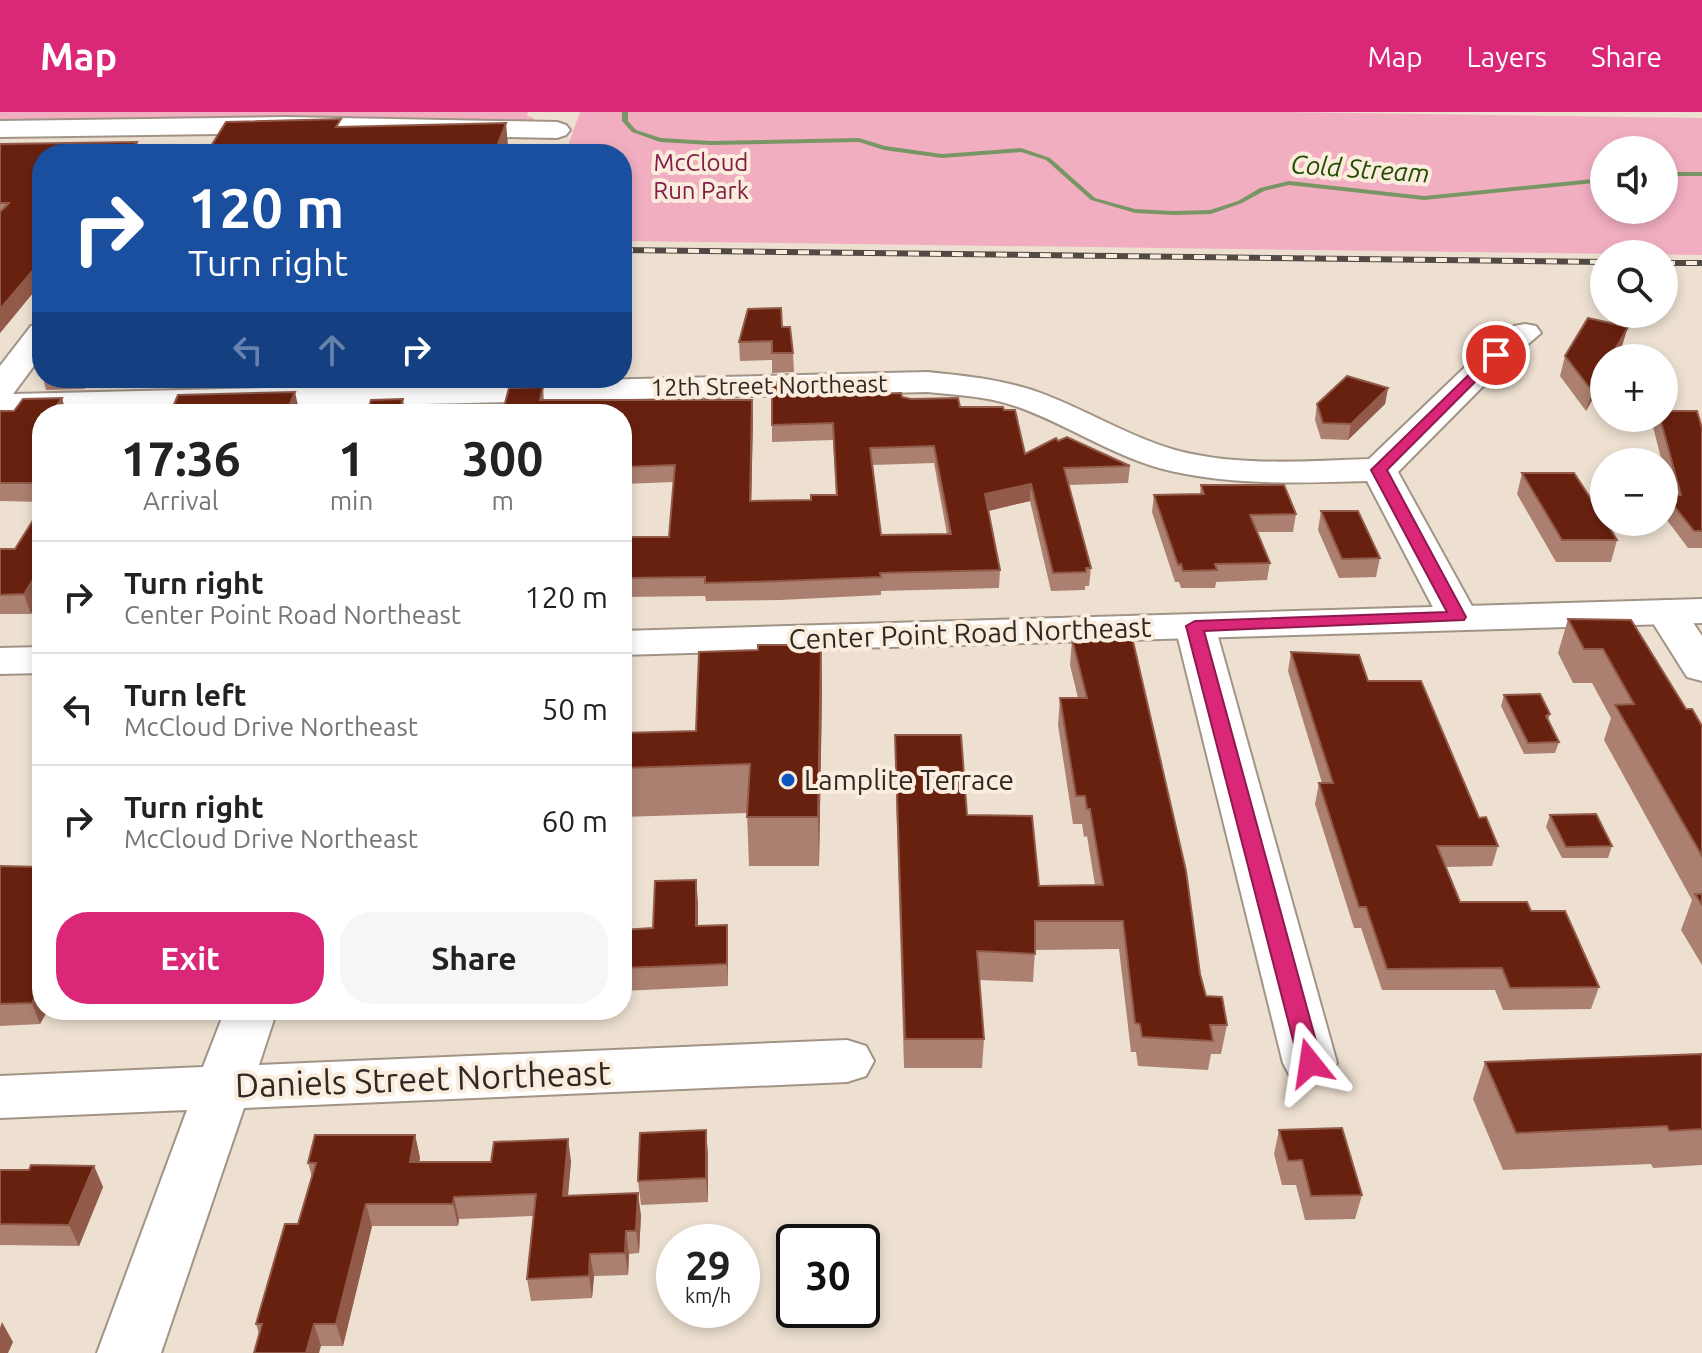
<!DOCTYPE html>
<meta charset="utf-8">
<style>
:root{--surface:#fff;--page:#f6f6f6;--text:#222;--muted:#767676;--line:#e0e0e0;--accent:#db2777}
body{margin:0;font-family:Ubuntu,sans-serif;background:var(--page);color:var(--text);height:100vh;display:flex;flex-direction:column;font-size:30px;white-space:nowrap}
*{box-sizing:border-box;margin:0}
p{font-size:26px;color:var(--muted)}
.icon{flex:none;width:44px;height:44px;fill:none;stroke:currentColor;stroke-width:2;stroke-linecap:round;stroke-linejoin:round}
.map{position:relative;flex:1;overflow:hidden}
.sheet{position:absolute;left:32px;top:292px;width:600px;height:616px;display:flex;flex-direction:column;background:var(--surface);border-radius:32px;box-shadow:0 4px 12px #0003}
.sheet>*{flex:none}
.top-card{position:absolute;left:32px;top:32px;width:600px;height:244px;border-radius:32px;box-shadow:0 4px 12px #0003;background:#1a4fa0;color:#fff;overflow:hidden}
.tools{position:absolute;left:1590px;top:24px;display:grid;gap:16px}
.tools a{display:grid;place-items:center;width:88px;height:88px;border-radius:50%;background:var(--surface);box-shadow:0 4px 12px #0003;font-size:40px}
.speed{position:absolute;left:656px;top:1112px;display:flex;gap:16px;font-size:40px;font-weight:700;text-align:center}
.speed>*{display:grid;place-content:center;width:104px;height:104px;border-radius:50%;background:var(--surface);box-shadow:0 4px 12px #0003;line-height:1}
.speed small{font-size:20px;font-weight:400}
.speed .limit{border:4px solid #111;border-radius:12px;background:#fff;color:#111}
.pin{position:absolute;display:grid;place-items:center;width:68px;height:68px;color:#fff;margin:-34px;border:4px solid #fff;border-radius:50%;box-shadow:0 2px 8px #0007}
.me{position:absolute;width:88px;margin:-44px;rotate:345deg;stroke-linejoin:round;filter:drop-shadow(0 0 6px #0008)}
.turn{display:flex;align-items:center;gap:28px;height:168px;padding:0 24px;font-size:36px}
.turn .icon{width:104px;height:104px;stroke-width:2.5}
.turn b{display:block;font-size:56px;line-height:68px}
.lanes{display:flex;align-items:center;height:76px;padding:0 24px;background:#0003;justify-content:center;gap:40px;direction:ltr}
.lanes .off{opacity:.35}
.eta{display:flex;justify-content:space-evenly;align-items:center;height:136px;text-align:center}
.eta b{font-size:48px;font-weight:600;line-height:56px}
.button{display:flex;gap:16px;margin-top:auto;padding:16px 24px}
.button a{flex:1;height:92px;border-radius:32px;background:var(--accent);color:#fff;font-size:32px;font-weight:600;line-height:92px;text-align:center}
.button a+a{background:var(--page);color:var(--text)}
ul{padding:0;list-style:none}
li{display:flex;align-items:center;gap:24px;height:112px;padding:0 24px;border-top:2px solid var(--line)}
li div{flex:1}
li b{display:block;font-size:30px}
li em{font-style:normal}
header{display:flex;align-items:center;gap:48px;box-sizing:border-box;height:112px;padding:0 40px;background:var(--accent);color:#fff}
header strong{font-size:38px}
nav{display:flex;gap:44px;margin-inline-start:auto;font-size:28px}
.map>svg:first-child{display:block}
.green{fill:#f1aec1;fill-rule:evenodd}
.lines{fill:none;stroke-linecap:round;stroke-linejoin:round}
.stream{fill:#779664;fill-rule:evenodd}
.minor-casing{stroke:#a19487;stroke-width:4}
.major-casing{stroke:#a19487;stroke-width:4}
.minor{fill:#fff;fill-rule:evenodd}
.major{fill:#fff;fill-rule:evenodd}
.rail-casing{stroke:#514a44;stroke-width:6}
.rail{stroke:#fbedde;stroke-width:4;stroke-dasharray:11;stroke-linecap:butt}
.wall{fill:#ab8070;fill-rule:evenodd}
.shaded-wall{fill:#915a49}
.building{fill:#69210f;stroke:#915a49;stroke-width:2;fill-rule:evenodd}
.route{fill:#db2777;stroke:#8e194d;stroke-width:2}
.poi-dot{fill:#0a55bf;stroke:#fbedde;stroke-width:3}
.labels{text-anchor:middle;stroke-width:8;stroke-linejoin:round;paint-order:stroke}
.far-park-label{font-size:24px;fill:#821e47;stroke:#fbedde}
.far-street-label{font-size:24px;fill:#2e2924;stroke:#fbedde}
.far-water-label{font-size:26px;font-style:italic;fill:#214d02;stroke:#fbedde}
.street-label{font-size:28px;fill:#2e2924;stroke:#fbedde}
.poi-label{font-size:28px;fill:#2e2924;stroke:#fbedde;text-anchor:start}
.near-street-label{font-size:34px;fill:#2e2924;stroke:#fbedde}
</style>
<header>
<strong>Map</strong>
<nav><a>Map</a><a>Layers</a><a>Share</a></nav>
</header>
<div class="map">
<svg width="1702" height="1241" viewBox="0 0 1702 1241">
<rect width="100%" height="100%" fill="#ede0d1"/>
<g class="green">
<polygon points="0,0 528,0 527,4 534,6 533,11 0,13"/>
<path d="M580 0H1285L1702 6V143L622 129V42H565ZM1604 38H1664V98H1604Z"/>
</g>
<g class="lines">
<g class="stream">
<polygon points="622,0 628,0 628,9 636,18 661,26 711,29 859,26 885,34 942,42 1021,36 1050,46 1095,86 1135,97 1173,99 1210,98 1238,89 1260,76 1289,69 1424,84 1604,66 1604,70 1424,88 1289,73 1264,79 1242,91 1211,102 1173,103 1135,101 1091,88 1046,48 1021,40 942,46 884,38 859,30 711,33 660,30 632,20 622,9"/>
<rect x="1664" y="60" width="38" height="4"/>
</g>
<defs>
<g id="minor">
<polygon points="286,5 557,10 566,13 570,18 566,23 557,26 286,21 0,25 0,9"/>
<path d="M42 212V243L13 282 927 260C967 264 1008 268 1046 283 1090 300 1130 325 1175 338 1237 355 1306 349 1369 347L1485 236 1514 214 1525 212 1536 214 1541 221 1507 250 1398 360 1478 505 1472 514 1458 517 1444 514 1438 505 1367 369C1297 371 1227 374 1159 356 1107 341 1063 310 1012 293 985 284 955 283 927 280L0 302V254L31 214Z"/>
<polygon points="1666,488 1680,491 1702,524 1702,569 1687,565 1646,500 1652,491"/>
<polygon points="1195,502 1209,505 1215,514 1337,951 1329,966 1310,972 1291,966 1283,951 1175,514 1181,505"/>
<polygon points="225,898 277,898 259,953 847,928 866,934 874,949 866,964 847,970 244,996 161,1241 97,1241 187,998 0,1006 0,964 203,955"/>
</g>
<g id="major">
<polygon points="1702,487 1702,511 622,543 622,519"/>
<polygon points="42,535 42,561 0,562 0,536"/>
</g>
</defs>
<use href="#minor" class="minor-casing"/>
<use href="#major" class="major-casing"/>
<use href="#minor" class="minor"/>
<use href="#major" class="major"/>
<defs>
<g id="rail">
<polyline points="622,138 1604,150"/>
<polyline points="1664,151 1702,151"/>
</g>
</defs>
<use href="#rail" class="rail-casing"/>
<use href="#rail" class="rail"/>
</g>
<g class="wall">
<polygon points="137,30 140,42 42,42 42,170 0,221 0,32"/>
<polygon points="782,215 793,241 794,260 772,261 772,248 740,249 739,230"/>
<polygon points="1622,234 1616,246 1604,246 1604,267 1586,299 1560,264 1565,244"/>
<polygon points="42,247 42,264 38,252"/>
<polygon points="43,266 91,266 84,277 46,278"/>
<polygon points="192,266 313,266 310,272 194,275"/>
<path d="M772 270 799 284 902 285 960 295 1004 298 1025 342 1058 329 1130 354 1128 371 1069 373 1091 456 1089 474H1085V478L1051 479 1030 389 988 399 1000 458 999 476 881 479V483L780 488 706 489 705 484 622 485V425H669L674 370 622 372V302L504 295 543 275 544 288 753 305 751 389 811 388 836 383 833 328 772 330ZM934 351 947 422 881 423 873 353Z"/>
<polygon points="1388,276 1385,292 1348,328 1321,327 1315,308 1317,292"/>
<polygon points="62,286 66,300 299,298 42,302 42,390 0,389 0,299 14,299"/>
<polygon points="1656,306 1664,306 1702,316 1702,436 1688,436 1664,404 1664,391 1666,384 1671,383 1664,356 1664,350 1662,350 1653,315"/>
<polygon points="1522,361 1617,428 1611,450 1556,450 1517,382"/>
<polygon points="1201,373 1296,402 1293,420 1257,420 1270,451 1267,468 1216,470 1215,476 1181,476 1179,470 1175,470 1152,400 1154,383 1200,382"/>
<polygon points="42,394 42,482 31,502 0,502 0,437 15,437"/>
<polygon points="1321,399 1380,446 1376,465 1339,466 1318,418"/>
<polygon points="1568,507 1686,597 1702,614 1702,853 1681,818 1692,788 1604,628 1611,606 1592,571 1573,571 1558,541"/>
<polygon points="1072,527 1200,862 1206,884 1227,913 1221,942 1211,942 1208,958 1138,954 1136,940 1131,940 1119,837 1035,838 1033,870 979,868 984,927 982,956 904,956 895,650 895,623 967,703 1039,774 1095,773 1087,724 1084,725 1082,712 1073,712 1058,613 1060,586 1078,586 1070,553"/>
<polygon points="821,533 822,581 819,754 749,754 747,701 622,705 622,621 696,619 758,538"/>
<polygon points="1291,540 1368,569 1479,706 1498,734 1492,754 1445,755 1460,790 1531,799 1599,875 1591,897 1503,898 1495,878 1382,878 1361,816 1354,816 1315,692 1319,671 1322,671 1288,559"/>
<polygon points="1504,583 1550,602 1548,608 1559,630 1555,641 1524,642 1501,594"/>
<polygon points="42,596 42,620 37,605"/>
<polygon points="1550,703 1612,734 1608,746 1562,746 1546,715"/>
<polygon points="0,754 42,755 42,898 55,898 52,903 45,903 40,912 0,914"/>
<polygon points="696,768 698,814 727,813 728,874 622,879 622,818 653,816"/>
<polygon points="1702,942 1702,1053 1653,1056 1651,1052 1503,1058 1473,987 1485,950"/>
<polygon points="1279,1018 1362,1083 1355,1107 1305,1108 1296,1073 1282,1073 1274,1042"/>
<polygon points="415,1023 420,1046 419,1050 571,1049 568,1083 641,1103 639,1141 629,1142 628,1163 594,1164 592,1186 531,1189 527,1167 533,1104 459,1107 458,1114 372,1114 343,1234 321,1234 259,1222 256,1212 298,1112 312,1065 308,1051"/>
<polygon points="708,1042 708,1090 641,1093 638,1069"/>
<polygon points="94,1054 103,1075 79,1134 0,1133 0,1058 29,1058"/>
</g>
<g class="shaded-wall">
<polygon points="506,11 508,33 505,42 494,42"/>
<polygon points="137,30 140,42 129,42"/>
<polygon points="42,148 42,170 0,221 0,197"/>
<polygon points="1628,215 1622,234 1616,246 1610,246"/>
<polygon points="1604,258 1604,267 1586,299 1592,279"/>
<polygon points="80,266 91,266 84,277"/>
<polygon points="1388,276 1385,292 1348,328 1351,312"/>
<polygon points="295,280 299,298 287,299"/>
<polygon points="62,286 66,302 52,300"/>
<polygon points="403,287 405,302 398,302"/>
<polygon points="752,288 753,305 751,406 750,389"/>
<polygon points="1031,372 1030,389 984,400 985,382"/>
<polygon points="42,453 42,482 31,502 24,482"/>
<polygon points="821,533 822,581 819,754 818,705"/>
<polygon points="696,768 698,790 698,836 696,814"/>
<polygon points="727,813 728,835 728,874 727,852"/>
<polygon points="37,882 42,898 43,898 45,903 40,912 32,891"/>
<polygon points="706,1018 708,1042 708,1090 706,1066"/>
<polygon points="415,1023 420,1046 415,1072 410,1050"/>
<polygon points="568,1027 571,1049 566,1106 563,1084"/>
<polygon points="94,1054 103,1075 79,1134 69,1113"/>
<polygon points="638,1081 641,1103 639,1141 636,1119"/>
<polygon points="454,1085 459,1107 458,1114 453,1092"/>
<polygon points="366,1092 372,1114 343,1234 336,1212"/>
<polygon points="626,1119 629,1142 628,1163 625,1141"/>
<polygon points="590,1142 594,1164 592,1186 589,1164"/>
<polygon points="2,1210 13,1230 8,1241 0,1241 0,1216"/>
<polygon points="314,1212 321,1234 319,1241 306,1241"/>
</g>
<g class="building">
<polygon points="341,7 336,15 506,11 494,42 206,42 226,10"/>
<polygon points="137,30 129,42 42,42 42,140 40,142 42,142 42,148 0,197 0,100 9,91 0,91 0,32"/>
<polygon points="781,196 782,215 790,215 793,241 772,241 772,229 739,230 748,197"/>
<polygon points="1588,206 1628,215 1610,246 1604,246 1604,258 1592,279 1565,244"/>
<polygon points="1347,264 1388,276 1351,312 1323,311 1317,292"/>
<path d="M772 270H797L799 284 901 281 902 285 911 287 958 286 960 295H1003L1004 298H1015L1025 342 1056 326 1058 329 1067 325 1130 354 1064 356 1091 456H1086V460L1053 461 1031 372 985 382 1000 458 880 461 881 465 780 469 705 471V465L622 466V425H669L675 353 622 355V302H489L491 295H504L509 276 543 275 540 288H752L750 389 811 388V383H837L833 311 772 313ZM934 334 951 422 881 423 870 336Z"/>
<polygon points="295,280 287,299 299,298 298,302 42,302 42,371 0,371 0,299 14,299 23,287 62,286 52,300 156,300 172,297 178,283"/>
<polygon points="403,287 398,302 367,302 371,288"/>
<polygon points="1664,299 1697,299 1702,316 1702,419 1694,419 1666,384 1681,383 1660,306 1664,306"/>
<polygon points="1522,361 1574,361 1604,407 1604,410 1606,410 1617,428 1562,428"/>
<polygon points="1201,373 1284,373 1296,402 1250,403 1270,451 1215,452 1217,458 1183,459 1181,452 1178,453 1154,383 1204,382"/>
<polygon points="42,394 42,453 24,482 0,483 0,437 15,437"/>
<polygon points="1321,399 1358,399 1380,446 1342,447"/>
<polygon points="1568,507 1631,508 1686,597 1692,597 1702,614 1702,744 1615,593 1634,592 1603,537 1584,537"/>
<polygon points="1132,525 1186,759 1200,862 1206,884 1222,885 1227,913 1210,913 1213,929 1142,925 1140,912 1135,911 1123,809 1035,809 1035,842 977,839 984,927 905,927 895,623 961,623 967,703 1032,704 1039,774 1103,773 1090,697 1087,697 1085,684 1076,684 1060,586 1087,586 1072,527"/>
<polygon points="758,533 821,533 818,705 747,705 750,652 622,656 622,621 696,619 699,540 758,538"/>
<polygon points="1291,540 1359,543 1368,569 1421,569 1479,706 1486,705 1498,734 1437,734 1460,790 1527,790 1531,799 1565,799 1599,875 1510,876 1502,856 1387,857 1366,795 1359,795 1319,671 1333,671"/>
<polygon points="1540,582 1550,602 1546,604 1559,630 1528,631 1504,583"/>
<polygon points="42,596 42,605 37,605"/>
<polygon points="1596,702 1612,734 1566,735 1550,703"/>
<polygon points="0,754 42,755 42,881 37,882 32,891 0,892"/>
<polygon points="696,768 696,814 727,813 727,852 622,856 622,818 653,816 655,769"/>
<polygon points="1695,782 1702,782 1702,793"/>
<polygon points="1702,942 1702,1017 1669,1019 1667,1014 1516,1021 1485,950"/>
<polygon points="1342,1016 1362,1083 1311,1084 1302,1048 1288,1049 1279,1018"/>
<polygon points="706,1018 706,1066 638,1069 640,1021"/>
<polygon points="315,1023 415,1023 410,1050 491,1050 494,1030 568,1027 563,1084 638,1081 636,1119 626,1119 625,1141 590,1142 589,1164 527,1167 536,1082 454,1085 453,1092 366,1092 336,1212 314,1212 306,1241 254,1241 262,1212 256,1212 285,1112 298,1112 316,1051 308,1051"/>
<polygon points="31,1053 94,1054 69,1113 0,1112 0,1058 29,1058"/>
</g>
<polygon class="route" points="1491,241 1502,243 1387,358 1466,505 1464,508 1204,519 1322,951 1318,957 1310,960 1302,957 1299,951 1186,514 1195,509 1447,500 1371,358"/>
<circle class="poi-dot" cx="788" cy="668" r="8"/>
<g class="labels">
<g class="far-park-label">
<text x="701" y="59">McCloud<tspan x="701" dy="28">Run Park</tspan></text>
</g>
<g class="far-street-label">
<text transform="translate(769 274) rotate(-1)" y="8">12th Street Northeast</text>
</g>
<g class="far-water-label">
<text transform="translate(1360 57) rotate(4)" y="9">Cold Stream</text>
</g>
<g class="street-label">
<text transform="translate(970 521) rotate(-2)" y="10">Center Point Road Northeast</text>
</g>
<g class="poi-label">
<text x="804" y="678">Lamplite Terrace</text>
</g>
<g class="near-street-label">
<text transform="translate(423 967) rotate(-2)" y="12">Daniels Street Northeast</text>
</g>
</g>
</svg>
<div class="tools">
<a><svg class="icon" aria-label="sound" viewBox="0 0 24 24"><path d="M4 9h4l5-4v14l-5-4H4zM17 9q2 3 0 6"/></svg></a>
<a><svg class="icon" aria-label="search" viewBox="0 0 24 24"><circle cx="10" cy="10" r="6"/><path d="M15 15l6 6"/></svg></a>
<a>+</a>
<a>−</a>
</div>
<div class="speed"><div>29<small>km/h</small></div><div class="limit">30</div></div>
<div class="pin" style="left:1496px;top:243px;background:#d93025"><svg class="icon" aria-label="arrive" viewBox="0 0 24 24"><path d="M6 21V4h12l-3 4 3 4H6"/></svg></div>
<svg class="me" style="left:1310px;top:951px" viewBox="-20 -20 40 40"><path d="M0-17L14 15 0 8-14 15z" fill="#db2777" stroke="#fff" stroke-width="4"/></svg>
<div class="top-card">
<div class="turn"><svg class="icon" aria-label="right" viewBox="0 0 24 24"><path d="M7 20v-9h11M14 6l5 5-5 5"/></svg><div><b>120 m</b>Turn right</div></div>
<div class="lanes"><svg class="icon off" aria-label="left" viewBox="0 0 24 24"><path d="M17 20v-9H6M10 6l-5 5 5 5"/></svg><svg class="icon off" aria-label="ahead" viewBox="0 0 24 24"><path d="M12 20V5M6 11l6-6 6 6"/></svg><svg class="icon" aria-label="right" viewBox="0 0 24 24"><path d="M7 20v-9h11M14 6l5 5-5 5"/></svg></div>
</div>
<section class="sheet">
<div class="eta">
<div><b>17:36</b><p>Arrival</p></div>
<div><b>1</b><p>min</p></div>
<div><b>300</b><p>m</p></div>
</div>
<ul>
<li><svg class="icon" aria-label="right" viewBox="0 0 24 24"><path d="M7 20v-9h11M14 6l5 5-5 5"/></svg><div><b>Turn right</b><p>Center Point Road Northeast</p></div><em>120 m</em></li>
<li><svg class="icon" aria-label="left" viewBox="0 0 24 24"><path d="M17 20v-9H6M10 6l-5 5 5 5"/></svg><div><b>Turn left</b><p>McCloud Drive Northeast</p></div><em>50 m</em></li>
<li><svg class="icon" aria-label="right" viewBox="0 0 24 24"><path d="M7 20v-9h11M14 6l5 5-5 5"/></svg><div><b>Turn right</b><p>McCloud Drive Northeast</p></div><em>60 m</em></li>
</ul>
<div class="button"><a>Exit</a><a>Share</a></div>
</section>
</div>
